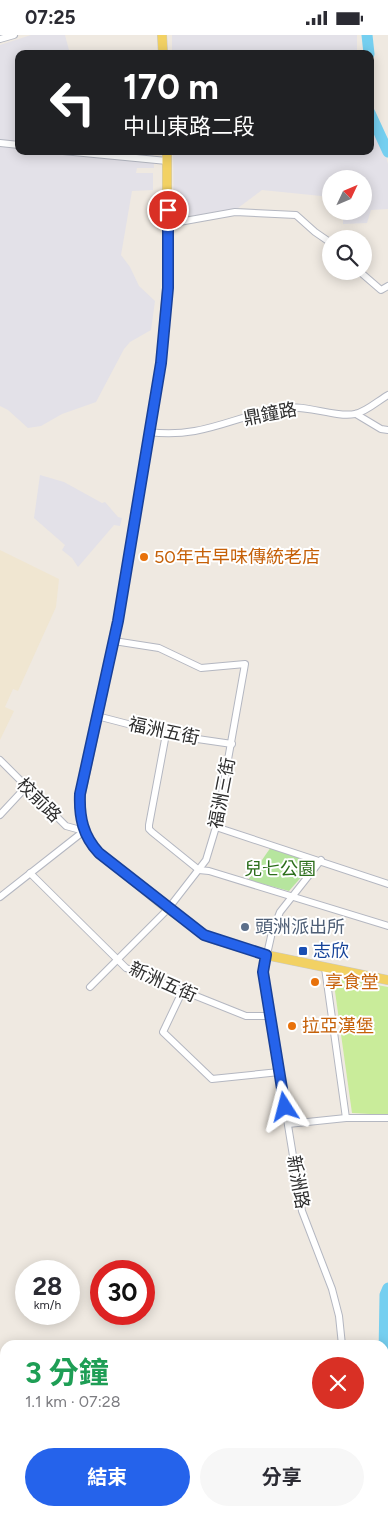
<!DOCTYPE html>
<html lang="zh-TW">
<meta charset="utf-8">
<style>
:root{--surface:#fff;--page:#f7f7f7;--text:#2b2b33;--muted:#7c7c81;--accent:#2563eb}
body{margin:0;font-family:Figtree,"Noto Sans TC",sans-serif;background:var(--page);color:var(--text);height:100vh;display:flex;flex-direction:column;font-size:19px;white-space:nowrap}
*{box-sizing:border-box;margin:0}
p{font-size:16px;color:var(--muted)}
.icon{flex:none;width:28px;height:28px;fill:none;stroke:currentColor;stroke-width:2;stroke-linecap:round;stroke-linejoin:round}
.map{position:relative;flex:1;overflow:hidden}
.sheet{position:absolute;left:0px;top:1305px;width:389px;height:176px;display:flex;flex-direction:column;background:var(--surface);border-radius:15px 15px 0 0;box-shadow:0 2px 12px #0003}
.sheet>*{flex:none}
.top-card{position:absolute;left:15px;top:15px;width:359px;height:105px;border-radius:10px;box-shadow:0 2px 12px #0003;background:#202124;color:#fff;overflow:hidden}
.needle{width:32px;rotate:46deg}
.buttons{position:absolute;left:322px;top:135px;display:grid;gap:10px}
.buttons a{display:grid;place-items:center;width:50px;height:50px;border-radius:50%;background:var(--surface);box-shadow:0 2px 12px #0003;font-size:25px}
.speed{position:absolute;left:15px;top:1225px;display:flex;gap:10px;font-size:25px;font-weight:700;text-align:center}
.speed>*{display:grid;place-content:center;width:65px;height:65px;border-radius:50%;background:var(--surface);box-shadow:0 2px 12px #0003;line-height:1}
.speed small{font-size:12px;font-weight:400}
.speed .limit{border:8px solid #d22;background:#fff;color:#111}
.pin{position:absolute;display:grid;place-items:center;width:42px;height:42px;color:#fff;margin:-21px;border:2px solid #fff;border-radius:50%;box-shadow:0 1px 5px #0007}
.me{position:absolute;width:55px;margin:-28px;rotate:351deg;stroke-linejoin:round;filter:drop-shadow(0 0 4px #0008)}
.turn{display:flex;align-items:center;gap:18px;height:105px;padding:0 25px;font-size:22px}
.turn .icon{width:65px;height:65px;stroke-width:2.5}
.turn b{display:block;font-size:35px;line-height:42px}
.round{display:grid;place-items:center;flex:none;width:52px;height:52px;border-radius:26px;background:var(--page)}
.headline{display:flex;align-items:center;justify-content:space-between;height:85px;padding:0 25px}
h1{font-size:30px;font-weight:700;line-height:38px;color:#1e9e55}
.primary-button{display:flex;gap:10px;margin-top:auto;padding:10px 25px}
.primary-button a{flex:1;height:58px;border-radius:30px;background:var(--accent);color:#fff;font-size:20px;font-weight:700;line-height:58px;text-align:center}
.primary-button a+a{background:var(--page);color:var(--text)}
.status{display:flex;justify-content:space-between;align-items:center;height:35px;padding:0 25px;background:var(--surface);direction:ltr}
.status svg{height:14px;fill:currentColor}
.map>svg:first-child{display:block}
.industrial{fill:#e3e1e8}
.education{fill:#f0e6d1}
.green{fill:#b6e59e}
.pitch{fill:#c9ec9a}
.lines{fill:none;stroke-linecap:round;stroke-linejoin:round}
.river{stroke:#75cff0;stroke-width:11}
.minor-casing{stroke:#b4b7c1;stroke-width:8}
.major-casing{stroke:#c9c9c9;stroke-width:10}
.minor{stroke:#fff;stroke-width:6}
.major{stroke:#f2d163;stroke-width:9}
.route-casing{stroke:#184099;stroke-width:12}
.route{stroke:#2563eb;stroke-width:9}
.food-dot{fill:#e8710a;stroke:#fff;stroke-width:2}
.service-dot{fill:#5c6f8a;stroke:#fff;stroke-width:2}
.transit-dot{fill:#1a4fb4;stroke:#fff;stroke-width:2}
.labels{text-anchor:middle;stroke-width:4;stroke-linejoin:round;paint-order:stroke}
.street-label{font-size:18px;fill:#2e2e2e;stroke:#fff}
.food-label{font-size:18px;fill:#c56008;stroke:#fff;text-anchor:start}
.park-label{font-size:18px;fill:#2c6e1b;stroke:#fff}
.service-label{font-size:18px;fill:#4e5e75;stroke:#fff;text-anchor:start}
.transit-label{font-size:18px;fill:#164399;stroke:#fff;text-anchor:start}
</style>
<div class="status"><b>07:25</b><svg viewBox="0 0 49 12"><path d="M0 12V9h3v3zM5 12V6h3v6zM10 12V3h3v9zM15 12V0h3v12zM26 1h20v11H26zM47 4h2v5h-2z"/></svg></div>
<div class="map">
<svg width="388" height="1481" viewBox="0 0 388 1481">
<rect width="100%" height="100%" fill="#efe9e1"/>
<g class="industrial">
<polygon points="31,0 65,0 70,19 19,19 19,116 104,116 126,119 127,116 153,116 154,133 137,133 136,138 153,138 153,155 132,156 121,220 130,232 139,251 155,266 151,295 130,307 124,314 96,367 62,379 41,391 28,393 8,375 0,371 0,10"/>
<rect x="172" y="0" width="185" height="19"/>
<polygon points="370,95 385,117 388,129 388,174 371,175 367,188 343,189 343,176 364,176 364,144 331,144 331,162 262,155 238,173 174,184 173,116 370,116"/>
<polygon points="40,440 64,447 102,468 105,467 118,482 122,483 120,491 114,490 78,532 72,523 62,515 65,510 34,483"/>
</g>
<polygon class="education" points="0,515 59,544 56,572 18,656 13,654 5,672 14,676 0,705"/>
<polygon class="green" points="271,812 311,826 311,831 289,856 248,845"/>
<polygon class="pitch" points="333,942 388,952 388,1080 352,1078"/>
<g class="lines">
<g class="river">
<polyline points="367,0 369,19"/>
<polyline points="370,78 388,117"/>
<polyline points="388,1253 385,1260 384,1320 388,1327"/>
</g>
<defs>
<g id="minor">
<polyline points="0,4 14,0"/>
<polyline points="0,108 19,110"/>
<polyline points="63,116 167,126"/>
<polyline points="168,189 235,177 296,180 315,197 331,208"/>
<polyline points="359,236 381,255 388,251"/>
<polyline points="356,379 381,394 388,395"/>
<path d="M149 397C203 404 233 381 283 373 306 369 335 383 355 379 366 377 379 365 388 360"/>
<polyline points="97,681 170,700 232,709"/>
<polyline points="166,699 149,790 149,794 152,797 199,835 209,836 388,891"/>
<polyline points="0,725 66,791 84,796"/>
<polyline points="0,780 26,752"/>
<polyline points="216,792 388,849"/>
<polyline points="321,825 280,877 272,897 263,937 302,1176 332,1254 339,1281 342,1310"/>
<polyline points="30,838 126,933 246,981 270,981"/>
<polyline points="0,862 84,796"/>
<polyline points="325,933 346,1083"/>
<polyline points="90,952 168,874 206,825 216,792 245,629 201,633 159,613 114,606"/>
<polyline points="182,957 163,997 212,1044 279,1037"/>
<polyline points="288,1089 346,1083 388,1083"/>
<polyline points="44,1481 47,1476"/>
<polyline points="79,1481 83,1476"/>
<polyline points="346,1481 347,1476"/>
</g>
<g id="major">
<polyline points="162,0 163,19"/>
<path d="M167 116V253L161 328 118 587 81 759C79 782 83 801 99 818L168 874 210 903 266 920 388 945"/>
</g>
</defs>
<use href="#minor" class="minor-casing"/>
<use href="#major" class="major-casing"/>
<use href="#minor" class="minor"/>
<use href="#major" class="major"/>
</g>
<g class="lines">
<defs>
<path id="route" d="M168 175V253L161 328 118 586 80 759C79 782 83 801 99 818L204 900 266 920 263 937 285 1072"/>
</defs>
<use href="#route" class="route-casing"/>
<use href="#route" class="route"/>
</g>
<g class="food-dot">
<circle cx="144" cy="522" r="5"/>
<circle cx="315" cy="947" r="5"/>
<circle cx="292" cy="991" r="5"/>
</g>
<circle class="service-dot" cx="245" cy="892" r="5"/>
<rect class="transit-dot" x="298" y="911" width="10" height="10" rx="2.5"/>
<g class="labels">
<g class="street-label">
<text transform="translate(270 379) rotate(-11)" y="6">鼎鐘路</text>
<text transform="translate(164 696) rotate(12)" y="6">福洲五街</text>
<text transform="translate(222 758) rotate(-79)" y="6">福洲三街</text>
<text transform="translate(39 765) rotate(45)" y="6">校前路</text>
<text transform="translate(163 947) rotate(24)" y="6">新洲五街</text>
<text transform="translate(298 1147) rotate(80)" y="6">新洲路</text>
</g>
<g class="food-label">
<text x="154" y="528">50年古早味傳統老店</text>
<text x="325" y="953">享食堂</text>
<text x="302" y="997">拉亞漢堡</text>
</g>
<g class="park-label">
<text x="280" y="840">兒七公園</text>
</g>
<g class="service-label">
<text x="255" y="898">頭洲派出所</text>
</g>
<g class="transit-label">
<text x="313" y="922">志欣</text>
</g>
</g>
</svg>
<div class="buttons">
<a><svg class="needle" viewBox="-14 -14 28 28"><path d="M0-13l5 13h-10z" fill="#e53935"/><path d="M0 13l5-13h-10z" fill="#7c7c81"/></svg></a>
<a><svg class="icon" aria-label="search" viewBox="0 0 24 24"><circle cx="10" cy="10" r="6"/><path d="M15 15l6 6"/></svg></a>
</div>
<div class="speed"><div>28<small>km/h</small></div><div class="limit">30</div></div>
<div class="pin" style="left:168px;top:175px;background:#d93025"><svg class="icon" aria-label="arrive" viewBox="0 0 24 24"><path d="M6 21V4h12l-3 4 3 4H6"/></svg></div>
<svg class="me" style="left:285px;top:1072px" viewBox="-20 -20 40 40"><path d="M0-17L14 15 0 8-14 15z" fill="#2563eb" stroke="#fff" stroke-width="4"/></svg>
<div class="top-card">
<div class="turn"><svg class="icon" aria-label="left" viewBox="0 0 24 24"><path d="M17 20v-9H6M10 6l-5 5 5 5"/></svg><div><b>170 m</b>中山東路二段</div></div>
</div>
<section class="sheet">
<div class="headline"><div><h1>3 分鐘</h1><p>1.1 km · 07:28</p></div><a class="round" style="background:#d93025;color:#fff"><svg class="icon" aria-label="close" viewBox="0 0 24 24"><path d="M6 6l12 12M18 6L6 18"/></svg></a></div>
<div class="primary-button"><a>結束</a><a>分享</a></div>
</section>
</div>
